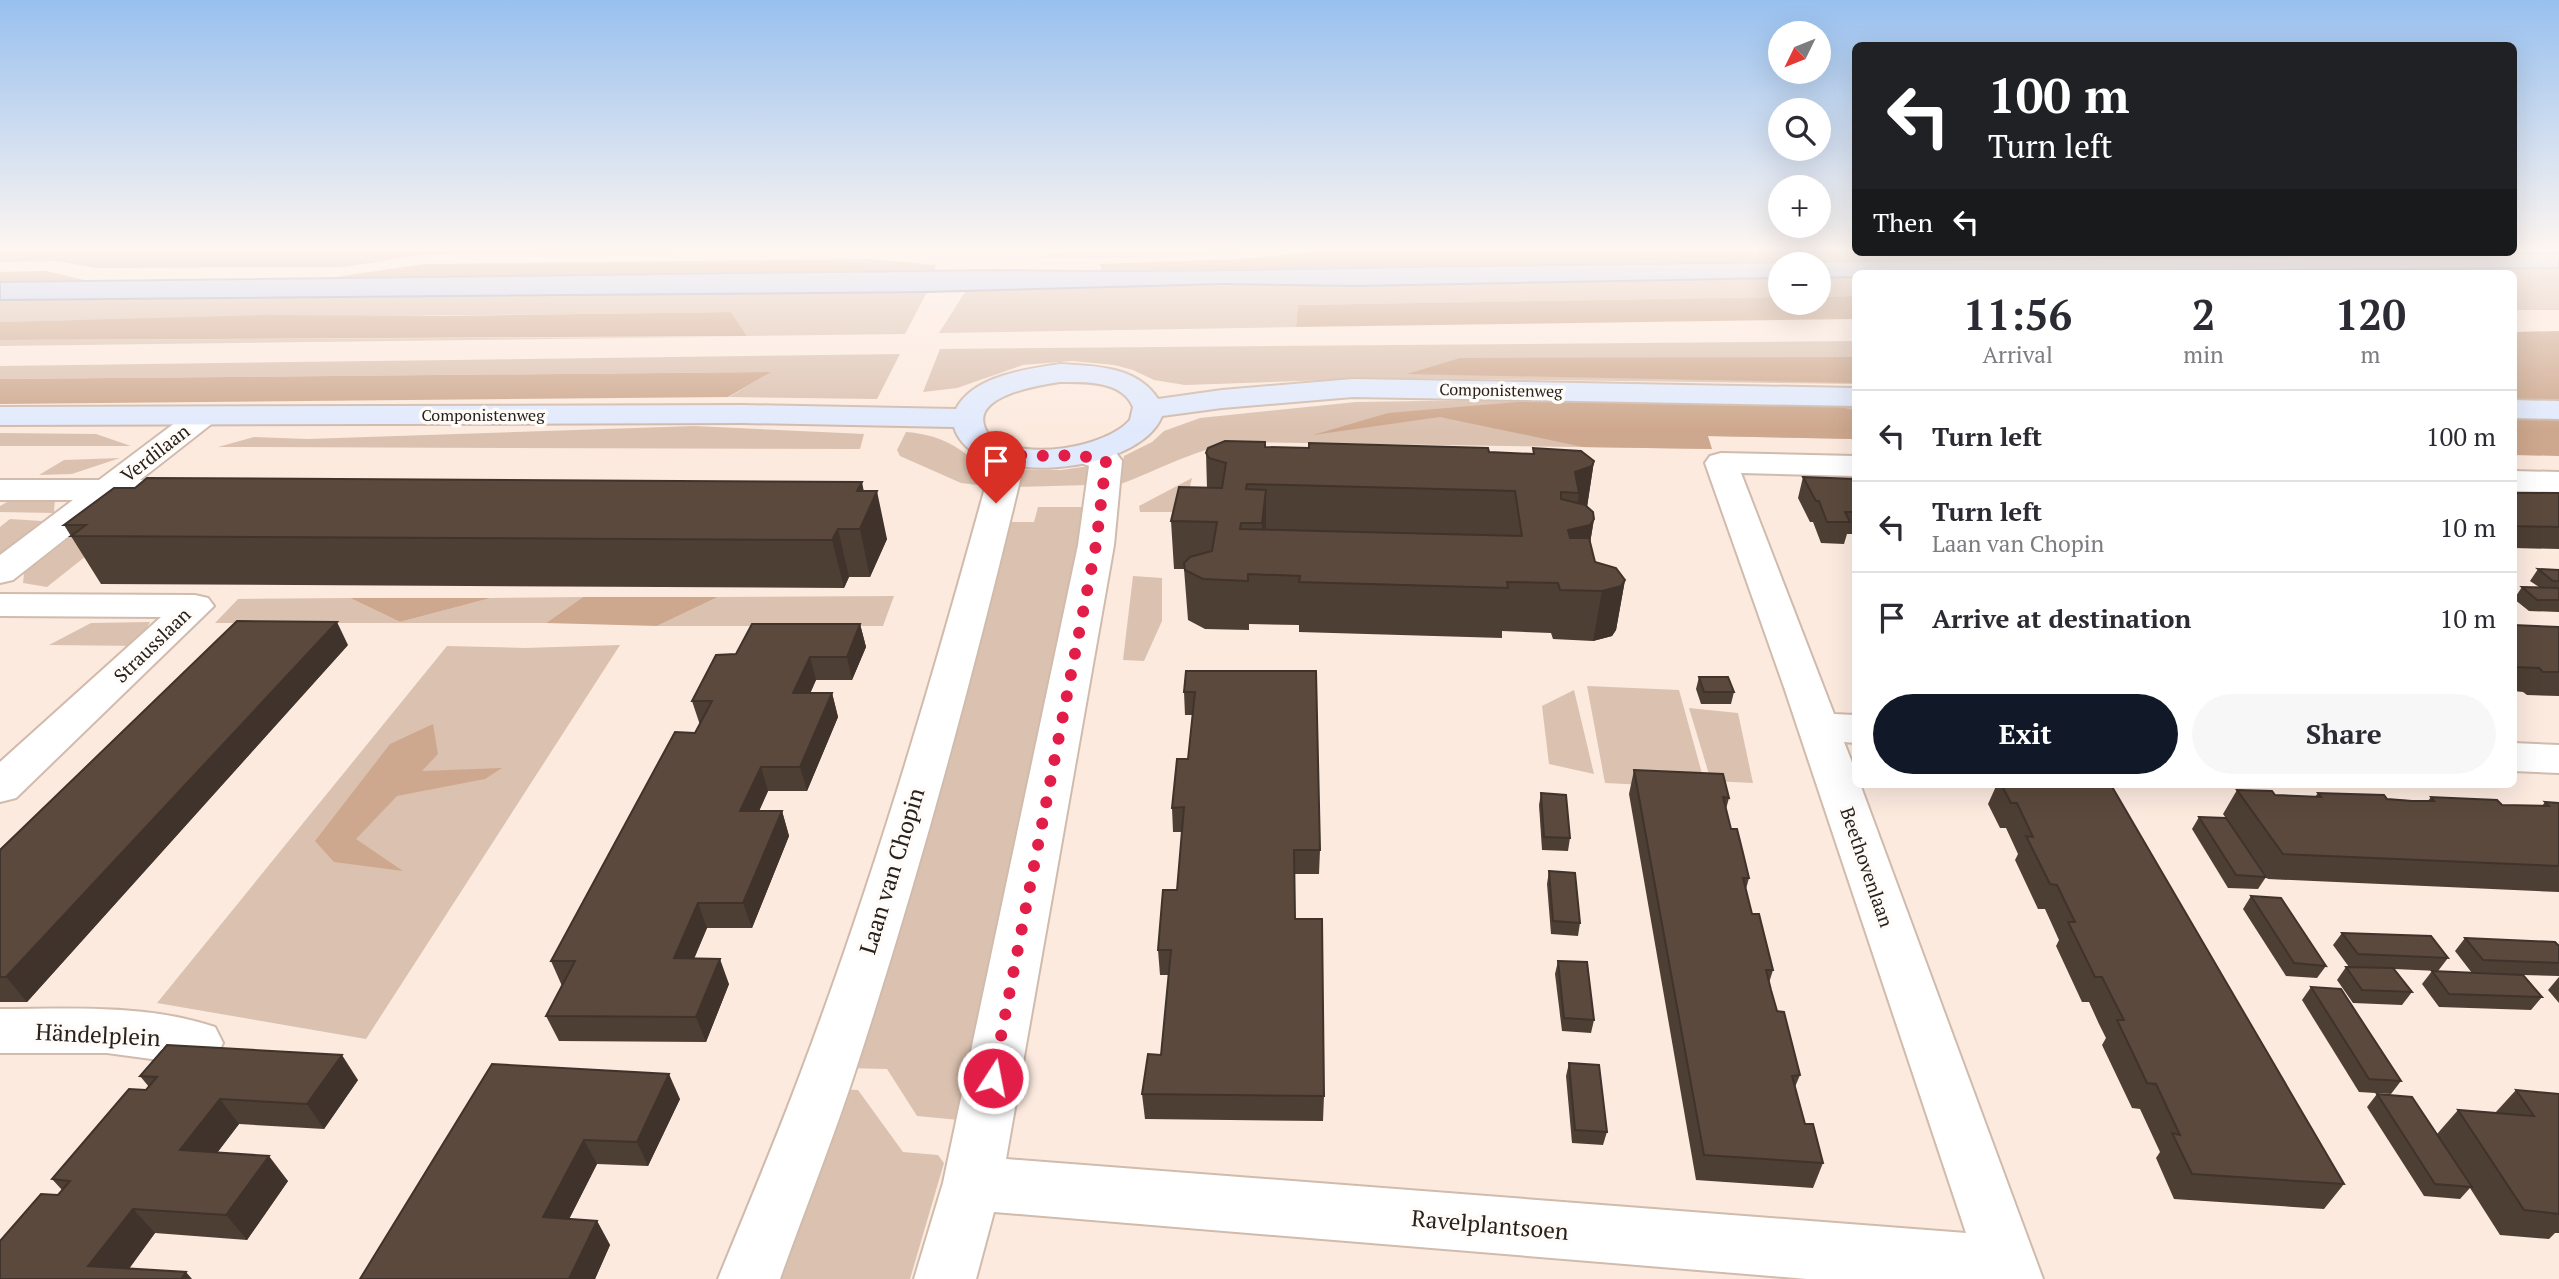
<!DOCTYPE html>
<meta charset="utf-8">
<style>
:root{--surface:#fff;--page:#f7f7f7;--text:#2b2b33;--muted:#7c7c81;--line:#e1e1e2;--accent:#111827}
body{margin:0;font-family:"PT Serif",serif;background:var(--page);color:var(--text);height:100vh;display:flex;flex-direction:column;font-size:26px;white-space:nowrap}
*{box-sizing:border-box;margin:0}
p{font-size:23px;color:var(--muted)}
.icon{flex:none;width:38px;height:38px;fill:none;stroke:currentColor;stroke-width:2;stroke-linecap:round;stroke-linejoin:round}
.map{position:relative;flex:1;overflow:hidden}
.side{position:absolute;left:1852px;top:270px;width:665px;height:518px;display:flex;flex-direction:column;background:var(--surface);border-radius:10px;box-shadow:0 7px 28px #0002}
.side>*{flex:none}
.banner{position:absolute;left:1852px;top:42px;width:665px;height:214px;border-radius:10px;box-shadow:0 7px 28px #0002;background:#202124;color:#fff;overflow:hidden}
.needle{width:46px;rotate:227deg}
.fabs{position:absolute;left:1768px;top:21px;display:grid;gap:14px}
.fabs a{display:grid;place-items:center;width:63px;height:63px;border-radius:50%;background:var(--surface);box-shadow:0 7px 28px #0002;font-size:35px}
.pin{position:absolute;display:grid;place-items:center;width:60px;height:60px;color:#fff;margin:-72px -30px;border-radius:50% 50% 50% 0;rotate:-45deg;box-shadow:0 0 7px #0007}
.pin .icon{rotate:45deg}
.me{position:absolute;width:77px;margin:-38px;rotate:11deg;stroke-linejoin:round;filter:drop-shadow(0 0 5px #0008)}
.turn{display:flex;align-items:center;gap:24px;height:147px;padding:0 21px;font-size:32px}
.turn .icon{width:91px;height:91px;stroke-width:2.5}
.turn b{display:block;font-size:49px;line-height:60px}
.then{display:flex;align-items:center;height:66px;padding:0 21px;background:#0003;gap:14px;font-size:26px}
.eta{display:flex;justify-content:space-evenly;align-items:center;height:119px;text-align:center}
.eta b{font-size:42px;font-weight:700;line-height:49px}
.cta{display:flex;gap:14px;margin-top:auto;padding:14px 21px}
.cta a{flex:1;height:80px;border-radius:42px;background:var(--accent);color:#fff;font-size:28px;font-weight:700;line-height:80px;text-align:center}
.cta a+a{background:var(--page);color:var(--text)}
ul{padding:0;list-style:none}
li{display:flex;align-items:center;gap:21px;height:91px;padding:0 21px;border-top:2px solid var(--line)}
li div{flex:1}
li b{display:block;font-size:26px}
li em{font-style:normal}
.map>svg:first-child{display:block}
.green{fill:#dbc1b0}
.forest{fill:#cea88e}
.water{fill:#c0d2f9;stroke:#939db6;stroke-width:2}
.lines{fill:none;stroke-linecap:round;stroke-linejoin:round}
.pedestrian-casing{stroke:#d0bbad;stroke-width:4}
.minor-casing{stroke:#d0bbad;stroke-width:4}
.secondary-casing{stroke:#d0bbad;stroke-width:4}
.pedestrian{fill:#fff;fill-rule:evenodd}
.minor{fill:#fff;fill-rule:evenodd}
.secondary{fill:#e1eafd;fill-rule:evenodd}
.wall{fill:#4e3f34}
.shaded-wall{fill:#40332b}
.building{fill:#5b493d;stroke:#40332b;stroke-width:2;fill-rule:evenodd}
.route{stroke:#e11d48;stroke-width:12;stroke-dasharray:0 21.6}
.labels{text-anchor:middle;stroke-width:7;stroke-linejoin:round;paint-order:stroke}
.far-street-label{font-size:16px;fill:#29211b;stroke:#fffbf8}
.street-label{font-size:19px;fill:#29211b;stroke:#fffbf8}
.near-street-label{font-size:23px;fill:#29211b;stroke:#fffbf8}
</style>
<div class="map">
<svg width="2559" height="1279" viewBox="0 0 2559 1279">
<rect width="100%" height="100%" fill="#fceadf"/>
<g class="green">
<polygon points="1077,251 1272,251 1149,258 1035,257"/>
<path d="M2125 252C2080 261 2037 256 1991 253Z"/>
<polygon points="2559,268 2559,310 2513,310 2513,273 2174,273"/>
<polygon points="1855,277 1855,296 1818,297 1818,278"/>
<polygon points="1780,278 1780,297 1298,305 1296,327 939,333 967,289"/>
<path d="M709 292H927L905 334 747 336 731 312C487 316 244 316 0 322V300Z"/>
<polygon points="714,337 0,346 0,340"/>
<polygon points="1855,341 1855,384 1383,378 1185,385 1154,380 1133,370 1114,365 1072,361 1023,365 957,388 923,392 940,349"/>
<polygon points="900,354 877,399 729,397 770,372 0,379 0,366"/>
<path d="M1553 399 1855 405V439L1703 436 1712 449 1240 442C1191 450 1162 469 1118 485L1124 456 1152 442 1164 431 1200 418 1356 402Z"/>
<polygon points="694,426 864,434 860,449 218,447 254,437 307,439"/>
<path d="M906 432C938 434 979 451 986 486L961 483 900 456 897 450Z"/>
<polygon points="0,433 96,434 131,446 0,446"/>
<polygon points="120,458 72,474 39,475 64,460"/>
<polygon points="1089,466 1089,485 1012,487 1018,470 1061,470"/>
<polygon points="1192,478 1184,512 1140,512 1139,506"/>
<polygon points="14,498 55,498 54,513 0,512 0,506"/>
<polygon points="1038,507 1087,507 959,1120 917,1116 887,1069 846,1068 1005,522 1034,522"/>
<polygon points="10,519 42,521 0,554 0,527"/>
<polygon points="92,521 130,521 47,587 23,583 24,573"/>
<polygon points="1133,576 1162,578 1162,621 1144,661 1123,660"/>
<polygon points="894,596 883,626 657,626 718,597"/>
<polygon points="583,597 546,623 215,623 238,599 350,598 400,622 491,598"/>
<polygon points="150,622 138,646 49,645 91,623"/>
<polygon points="620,645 366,1039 157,1003 447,646 525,648"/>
<polygon points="1587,686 1679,690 1706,788 1605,783"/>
<polygon points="1574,690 1594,774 1549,764 1542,706"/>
<polygon points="1689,708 1738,713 1753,783 1711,781"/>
<polygon points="839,1089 858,1090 903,1152 938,1155 944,1163 910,1279 768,1279"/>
</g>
<g class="forest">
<polygon points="0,251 801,251 427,254 344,267 97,268 56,261 0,262"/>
<polygon points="1324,251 1855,251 1987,252 2059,258 1627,266 1102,272 1100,264 1241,259"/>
<polygon points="2513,251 2559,253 2097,258 2125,252"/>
<polygon points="869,259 936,265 934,271 329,278 425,264"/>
<polygon points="46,271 88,281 0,282 0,272"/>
<polygon points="1855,296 1855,319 1296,327 1298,305 1780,297 1780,303 1818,303 1818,297"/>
<polygon points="731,312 747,336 0,340 0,322 262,315 444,316"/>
<polygon points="2559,331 2559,456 2513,455 2513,332"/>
<polygon points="1855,357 1855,383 1407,374 1460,358"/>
<polygon points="771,372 728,397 0,404 0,379"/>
<polygon points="1553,399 1813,402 1855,410 1855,439 1708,436 1712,449 1583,447 1440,417 1313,435 1388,413"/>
<polygon points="583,597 718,597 657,626 546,623"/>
<polygon points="350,598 491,598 400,622"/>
<polygon points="433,724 438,754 422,771 502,768 485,779 397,796 356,839 403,871 334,862 315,841 390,744"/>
</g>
<path class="water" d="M2559 253V268L1855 273V277L1818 278V264H1780V278L1356 286 1226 284 927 292 0 300V282L1001 270C1163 273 1325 268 1486 266 1844 262 2201 256 2559 253Z"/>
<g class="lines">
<defs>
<path id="pedestrian" d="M0 1009C70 1009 147 1004 215 1027L223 1043 215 1059 196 1065 107 1053H0Z"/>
<g id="minor">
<polygon points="203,407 214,410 218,416 214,422 140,480 176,483 180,490 176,497 164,500 115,500 13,580 0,583 0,555 73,500 0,500 0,480 99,480 192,410"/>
<path d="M1010 445 1021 448 1026 455C977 662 922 867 856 1069 833 1140 805 1209 780 1279H718C746 1210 775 1142 801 1072 877 870 937 663 994 455L999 448Z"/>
<polygon points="1087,445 1117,454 1122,461 1114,545 1006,1159 1966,1233 1784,687 1705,463 1710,456 1721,453 1855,456 1855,476 1741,473 1834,714 1855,715 1855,743 1844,742 1855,770 1855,784 1860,784 2043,1279 1807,1279 994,1212 976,1279 914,1279 943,1183 1078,545 1089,466 1076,461 1071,454 1076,447"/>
<polygon points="2513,471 2559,472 2559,492 2513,491"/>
<polygon points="0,594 195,595 208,598 214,606 16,798 0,802 0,762 161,617 0,616"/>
<polygon points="2513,743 2559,745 2559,773 2513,771"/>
</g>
<g id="secondary">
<path d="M1060 364C1095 366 1137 366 1158 399L1222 390 1353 379 1855 388V406L1353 397 1222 408 1162 416C1139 475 972 490 954 427L743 423 0 425V407L743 405 956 409C973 376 1026 369 1060 364ZM1060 382C1084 382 1122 380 1133 407L1130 420C1105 448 1025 461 993 438 989 435 985 430 984 425 975 395 1040 385 1060 382Z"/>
<polygon points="2513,400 2559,401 2559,419 2513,418"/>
</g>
</defs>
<use href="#pedestrian" class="pedestrian-casing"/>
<use href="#minor" class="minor-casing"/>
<use href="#secondary" class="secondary-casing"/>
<use href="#pedestrian" class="pedestrian"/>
<use href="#minor" class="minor"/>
<use href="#secondary" class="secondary"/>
</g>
<g class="wall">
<polygon points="1265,447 1533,454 1533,448 1594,461 1587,507 1594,519 1590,543 1595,562 1625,580 1616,630 1612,636 1593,641 1553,639 1551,633 1502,631 1502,638 1299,632 1299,625 1249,624 1249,630 1205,629 1188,620 1184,569 1174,569 1171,521 1207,488 1206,453"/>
<polygon points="1803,477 1855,479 1855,534 1847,534 1844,544 1821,543 1813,522 1810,522 1798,498"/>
<polygon points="864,491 887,539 870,577 849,577 844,588 101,584 64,525"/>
<polygon points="2513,493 2559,493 2559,549 2513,548"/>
<polygon points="2538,569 2559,570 2559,612 2529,611 2514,599 2522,587 2539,587 2530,581"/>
<polygon points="860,624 866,647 852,680 816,680 810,693 832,693 838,717 807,791 768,791 759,811 782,811 789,836 752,928 707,928 694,958 729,984 706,1042 559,1041 546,1016 562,986 551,961 695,733 700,725 692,701"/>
<polygon points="2513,625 2559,627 2559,696 2527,695 2523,692 2513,691"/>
<polygon points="348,645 27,1002 0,1002 0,850"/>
<polygon points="1186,671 1320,850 1319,874 1295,874 1295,919 1324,1096 1323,1121 1145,1119 1142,1094 1161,1055 1169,975 1160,975 1158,950 1177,890 1182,832 1173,832 1172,808 1188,759 1193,715 1185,715 1184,692"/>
<polygon points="1699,677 1734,692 1731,704 1701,704 1696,689"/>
<polygon points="1634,770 1729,798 1726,809 1731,829 1749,878 1746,889 1752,914 1773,970 1769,983 1777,1011 1800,1075 1795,1087 1805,1124 1823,1163 1813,1188 1696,1180 1629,794"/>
<polygon points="1997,784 2081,784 2344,1184 2324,1209 2174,1199 2156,1158 2160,1152 2140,1109 2132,1108 2102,1045 2106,1038 2099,1024 2089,1002 2082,1002 2056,946 2059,940 2045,909 2038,909 2015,860 2018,854 2006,828 2000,828 1988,804"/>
<polygon points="2237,790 2275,795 2315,797 2318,793 2387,799 2428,801 2431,797 2502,805 2542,806 2545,802 2559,803 2559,892 2268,879 2223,814"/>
<polygon points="1541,793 1570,838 1568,851 1542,850 1539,805"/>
<polygon points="2199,817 2266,877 2258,889 2228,888 2192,829"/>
<polygon points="1549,871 1580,923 1578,936 1551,934 1547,884"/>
<polygon points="2251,896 2326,966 2317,978 2286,976 2243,909"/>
<polygon points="2342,933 2448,958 2438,971 2394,969 2412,992 2402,1005 2353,1003 2337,980 2346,967 2349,967 2333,945"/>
<polygon points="2465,938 2559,963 2559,976 2523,975 2542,997 2531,1010 2439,1007 2422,984 2432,971 2472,973 2455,951"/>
<polygon points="1558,961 1594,1020 1591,1033 1562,1031 1555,974"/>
<polygon points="2559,977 2559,1003 2548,990"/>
<polygon points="2311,987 2401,1081 2391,1094 2359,1092 2302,1000"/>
<polygon points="1569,1063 1607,1132 1603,1145 1572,1143 1566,1076"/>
<polygon points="492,1064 680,1099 648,1166 597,1164 569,1219 597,1221 610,1245 595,1279"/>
<polygon points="140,1076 358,1080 324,1129 239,1124 217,1153 288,1181 247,1240 155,1233 129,1269 0,1279 62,1190 52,1179 146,1090 149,1087"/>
<polygon points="2516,1090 2559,1094 2559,1233 2555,1233 2549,1239 2500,1235 2470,1188 2460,1199 2424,1196 2367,1107 2377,1094 2437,1134 2458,1110 2495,1113"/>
</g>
<g class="shaded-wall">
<polygon points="1594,461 1587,507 1575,516 1579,493 1575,472"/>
<polygon points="862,482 868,512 877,491 887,539 870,577 860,529 857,491"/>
<polygon points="1266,490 1266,537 1263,572 1262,523"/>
<polygon points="1594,519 1586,567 1582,573 1568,530"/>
<polygon points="838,529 849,577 844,588 832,540"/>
<polygon points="1625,580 1616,630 1612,636 1593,641 1602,591"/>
<polygon points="337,622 348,645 27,1002 6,977"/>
<polygon points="860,624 866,647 852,680 847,657"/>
<polygon points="810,657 816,680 800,717 793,693"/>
<polygon points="832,693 838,717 807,791 800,767"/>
<polygon points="761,767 768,791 748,836 740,811"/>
<polygon points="782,811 789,836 752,928 743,903"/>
<polygon points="698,903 707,928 684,983 674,958"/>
<polygon points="720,959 729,984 706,1042 696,1017"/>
<polygon points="342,1055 358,1080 324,1129 307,1104"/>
<polygon points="669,1074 680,1099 648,1166 637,1142"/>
<polygon points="220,1099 239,1124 200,1175 180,1150"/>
<polygon points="584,1140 597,1164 558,1241 543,1217"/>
<polygon points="269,1156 288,1181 247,1240 226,1215"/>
<polygon points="133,1209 155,1233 121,1279 88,1266"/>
<polygon points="597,1221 610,1245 595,1279 569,1279"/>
<polygon points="186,1272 192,1279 181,1279"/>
</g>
<g class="building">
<path d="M1225 441 1265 442V447L1309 448V443L1488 448 1489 452 1534 454 1533 448 1581 451 1594 461 1592 466 1575 472 1579 493 1561 492V499L1585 505 1593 512 1594 519 1590 525 1568 530 1570 538H1589L1595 562 1616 568 1625 580 1621 586 1602 591 1560 590 1558 583 1507 582 1508 588 1299 582 1300 576 1248 574V581L1203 579 1185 570 1184 563 1190 557 1212 551 1217 522 1171 521 1179 487 1222 488 1226 463 1209 458 1206 453 1208 448ZM1247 484 1515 491 1522 536 1240 529 1241 523H1262L1266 490 1246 489Z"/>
<polygon points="1803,477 1855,479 1855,512 1845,512 1850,522 1827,522 1819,501 1816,501"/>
<polygon points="147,478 862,482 857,491 877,491 860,529 838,529 832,540 71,536 86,525 64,525 114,488 135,488"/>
<polygon points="2513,493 2559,493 2559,527 2513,526"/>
<polygon points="2538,569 2559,570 2559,581 2553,581"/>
<polygon points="2522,587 2559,588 2559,600 2537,600"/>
<polygon points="237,621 337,622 6,977 0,977 0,850"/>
<polygon points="752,624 860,624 847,657 810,657 793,693 832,693 800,767 761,767 740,811 782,811 743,903 698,903 674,958 720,959 696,1017 546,1016 575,961 551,961 675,732 695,733 712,701 692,701 716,655 736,654"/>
<polygon points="2513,625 2559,627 2559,672 2543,672 2539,668 2513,667"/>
<polygon points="1186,671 1316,671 1320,850 1294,850 1295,919 1322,919 1324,1096 1142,1094 1148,1054 1161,1055 1171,950 1158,950 1163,890 1177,890 1184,807 1172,808 1177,759 1188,759 1195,692 1184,692"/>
<polygon points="1699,677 1728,677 1734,692 1704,692"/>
<polygon points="1634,770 1723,774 1729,798 1723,797 1731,829 1737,829 1743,853 1749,878 1743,878 1752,914 1759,914 1773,970 1766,970 1771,990 1777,1011 1784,1012 1800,1075 1792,1076 1805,1124 1813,1124 1823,1163 1704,1155"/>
<polygon points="2001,784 2081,784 2111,785 2344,1184 2192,1174 2172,1133 2180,1135 2156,1084 2147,1083 2117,1020 2124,1020 2113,999 2102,977 2095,977 2068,922 2075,922 2057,885 2050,884 2026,836 2033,837 2017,803 2011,803"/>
<polygon points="2237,790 2272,791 2275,795 2321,797 2318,793 2384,795 2387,799 2412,801 2434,801 2431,797 2497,800 2502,805 2549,806 2545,802 2559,803 2559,866 2283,854"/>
<polygon points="1541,793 1566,795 1570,838 1544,837"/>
<polygon points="2199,817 2226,818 2266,877 2236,875"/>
<polygon points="1549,871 1575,873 1580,923 1553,921"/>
<polygon points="2251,896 2281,898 2326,966 2294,963"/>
<polygon points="2342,933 2431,936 2448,958 2358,954"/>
<polygon points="2465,938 2555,942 2559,946 2559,963 2483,960"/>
<polygon points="1558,961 1587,962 1594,1020 1564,1018"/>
<polygon points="2346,967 2393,968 2412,992 2362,990"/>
<polygon points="2432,971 2523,975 2542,997 2449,994"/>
<polygon points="2311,987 2341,989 2401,1081 2369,1079"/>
<polygon points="167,1045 342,1055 307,1104 220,1099 180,1150 269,1156 226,1215 133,1209 88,1266 186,1272 181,1279 0,1279 0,1241 41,1194 58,1195 70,1181 52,1179 129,1089 146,1090 157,1077 140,1076"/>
<polygon points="1569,1063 1599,1065 1607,1132 1575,1130"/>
<polygon points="492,1064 669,1074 637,1142 584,1140 543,1217 597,1221 569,1279 360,1279"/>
<polygon points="2516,1090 2559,1094 2559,1214 2524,1210 2458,1110 2534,1116"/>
<polygon points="2377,1094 2412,1097 2472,1187 2435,1184"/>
</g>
<linearGradient id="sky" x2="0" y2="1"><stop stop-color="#98c0ef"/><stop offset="0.58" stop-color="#fef6f1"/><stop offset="1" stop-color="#fef6f1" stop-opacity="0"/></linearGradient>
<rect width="2559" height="430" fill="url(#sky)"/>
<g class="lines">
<path class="route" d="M993 1078 1096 545 1106 461C1077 451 1043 459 1010 454L996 503"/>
</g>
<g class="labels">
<g class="far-street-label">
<text transform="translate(1501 390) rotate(1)" y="6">Componistenweg</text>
<text x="483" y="421">Componistenweg</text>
</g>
<g class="street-label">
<text transform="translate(155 453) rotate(-38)" y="7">Verdilaan</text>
<text transform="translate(152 645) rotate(-44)" y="7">Strausslaan</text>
<text transform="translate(1867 867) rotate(71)" y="7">Beethovenlaan</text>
</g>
<g class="near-street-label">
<text transform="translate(892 871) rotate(-73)" y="8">Laan van Chopin</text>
<text transform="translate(98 1035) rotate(3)" y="8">Händelplein</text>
<text transform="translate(1490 1225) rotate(5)" y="8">Ravelplantsoen</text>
</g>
</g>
</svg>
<div class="fabs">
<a><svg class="needle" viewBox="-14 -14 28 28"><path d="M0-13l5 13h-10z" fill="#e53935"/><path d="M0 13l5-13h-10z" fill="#7c7c81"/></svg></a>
<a><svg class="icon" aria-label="search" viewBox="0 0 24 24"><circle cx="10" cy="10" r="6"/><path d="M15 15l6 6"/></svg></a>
<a>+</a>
<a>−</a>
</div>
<div class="pin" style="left:996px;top:503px;background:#d93025"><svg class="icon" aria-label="arrive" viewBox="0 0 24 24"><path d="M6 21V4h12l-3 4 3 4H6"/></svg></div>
<svg class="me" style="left:993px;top:1078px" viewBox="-20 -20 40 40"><circle r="17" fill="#e11d48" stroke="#fff" stroke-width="3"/><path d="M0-11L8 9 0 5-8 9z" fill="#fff"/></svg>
<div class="banner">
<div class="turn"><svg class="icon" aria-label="left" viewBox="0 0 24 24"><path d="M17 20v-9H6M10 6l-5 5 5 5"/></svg><div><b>100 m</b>Turn left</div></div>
<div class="then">Then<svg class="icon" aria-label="left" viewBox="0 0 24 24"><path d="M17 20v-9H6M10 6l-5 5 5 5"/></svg></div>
</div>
<section class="side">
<div class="eta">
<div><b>11:56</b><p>Arrival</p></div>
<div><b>2</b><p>min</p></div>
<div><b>120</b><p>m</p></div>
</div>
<ul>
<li><svg class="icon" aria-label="left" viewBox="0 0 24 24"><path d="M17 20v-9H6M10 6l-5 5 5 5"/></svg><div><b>Turn left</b></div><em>100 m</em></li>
<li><svg class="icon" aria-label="left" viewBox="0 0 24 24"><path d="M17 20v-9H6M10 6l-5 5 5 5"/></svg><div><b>Turn left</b><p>Laan van Chopin</p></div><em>10 m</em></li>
<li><svg class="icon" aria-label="arrive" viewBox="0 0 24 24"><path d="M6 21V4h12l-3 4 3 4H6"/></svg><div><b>Arrive at destination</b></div><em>10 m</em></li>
</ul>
<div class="cta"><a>Exit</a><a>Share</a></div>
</section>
</div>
